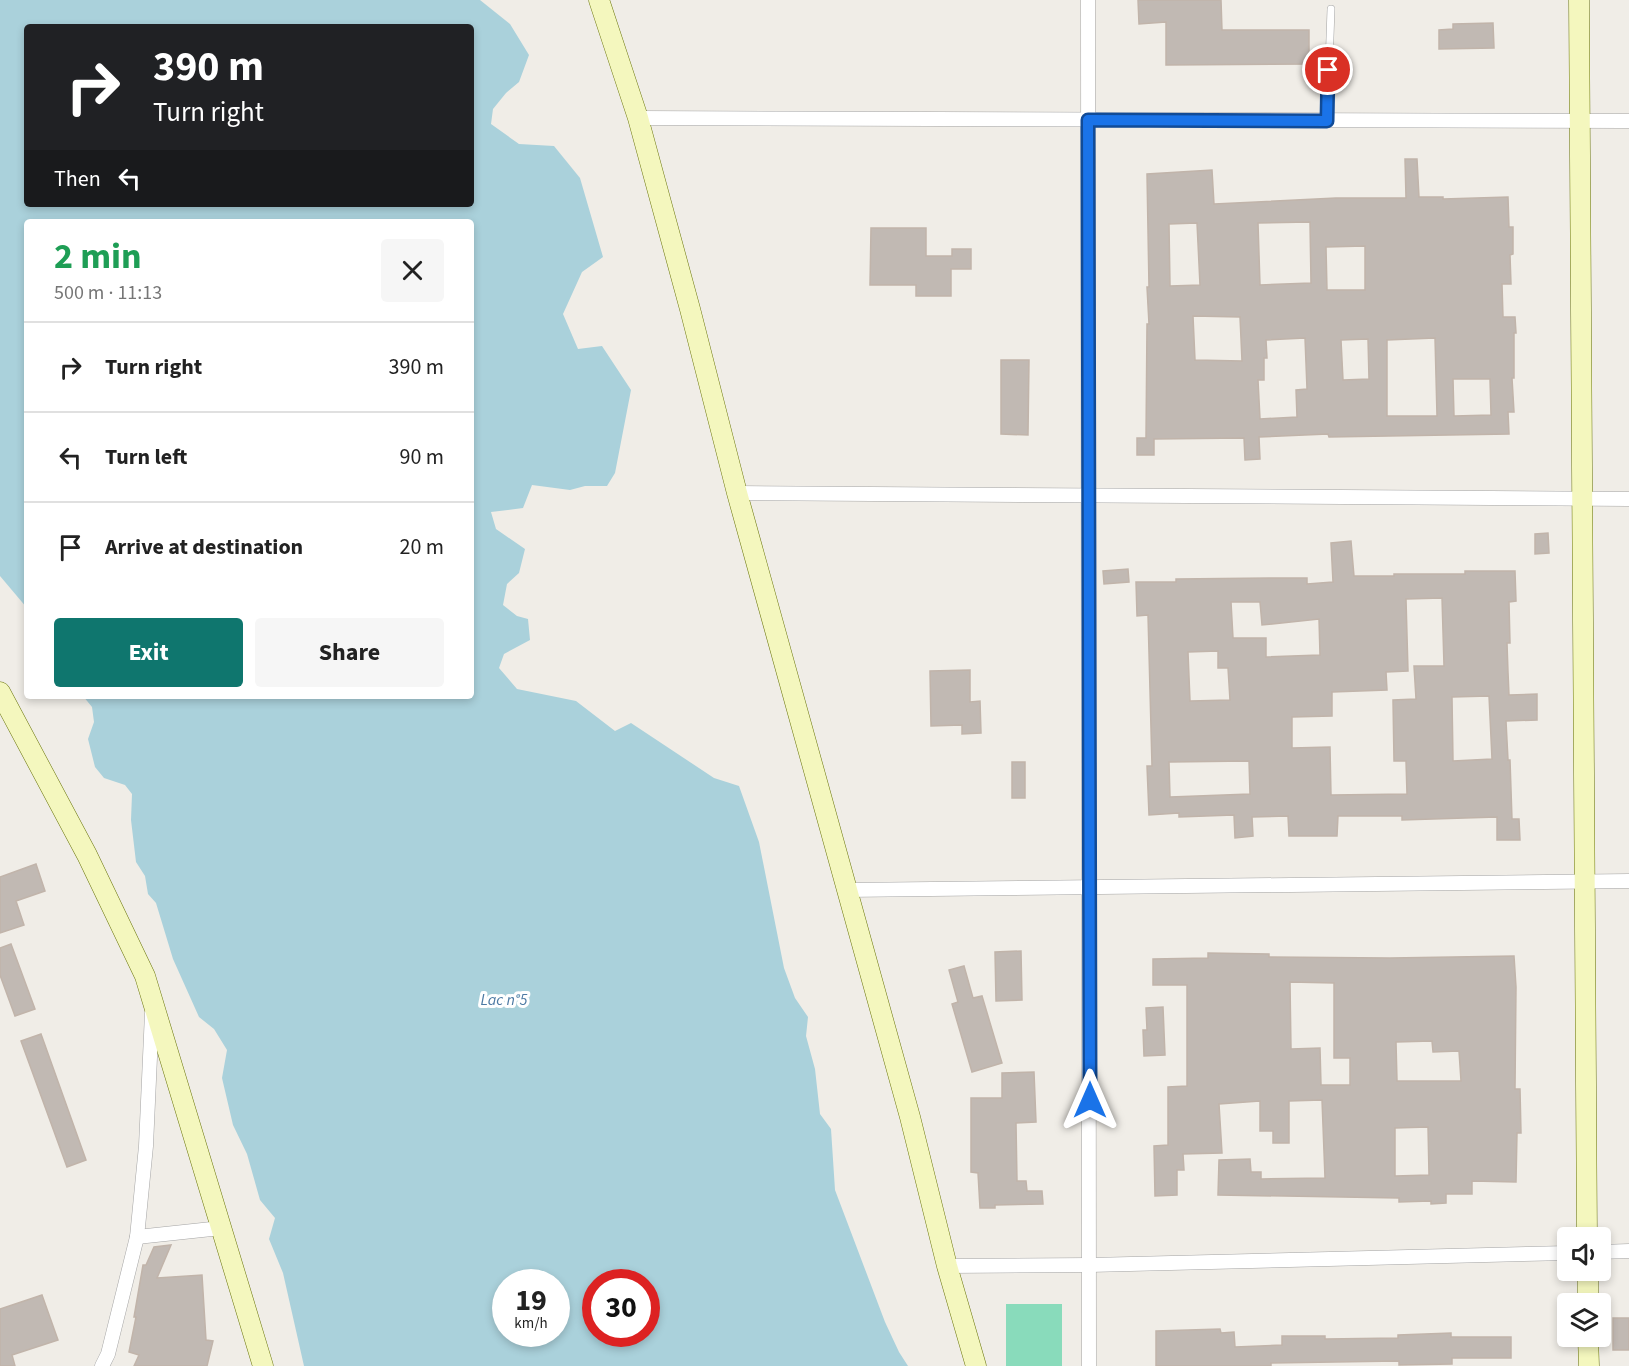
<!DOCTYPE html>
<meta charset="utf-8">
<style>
:root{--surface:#fff;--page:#f6f6f6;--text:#222;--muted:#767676;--line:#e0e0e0;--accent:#0f766e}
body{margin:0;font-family:"Source Sans 3",sans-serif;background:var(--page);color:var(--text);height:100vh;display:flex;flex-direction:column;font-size:22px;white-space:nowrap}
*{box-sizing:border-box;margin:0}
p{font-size:20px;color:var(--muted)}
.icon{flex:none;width:33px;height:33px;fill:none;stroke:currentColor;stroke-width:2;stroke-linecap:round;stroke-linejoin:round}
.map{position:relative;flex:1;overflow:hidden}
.side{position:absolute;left:24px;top:219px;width:450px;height:480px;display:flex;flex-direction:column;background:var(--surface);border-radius:6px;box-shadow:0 3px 9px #0003}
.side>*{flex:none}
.banner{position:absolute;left:24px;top:24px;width:450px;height:183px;border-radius:6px;box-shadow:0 3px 9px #0003;background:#202124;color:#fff;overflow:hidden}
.buttons{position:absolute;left:1557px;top:1227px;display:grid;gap:12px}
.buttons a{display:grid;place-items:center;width:54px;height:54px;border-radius:6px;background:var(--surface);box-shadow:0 3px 9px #0003;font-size:30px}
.speed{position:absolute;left:492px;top:1269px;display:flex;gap:12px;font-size:30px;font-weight:700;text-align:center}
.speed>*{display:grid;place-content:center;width:78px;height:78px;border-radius:50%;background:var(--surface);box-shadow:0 3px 9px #0003;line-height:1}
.speed small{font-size:15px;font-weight:400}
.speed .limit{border:9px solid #d22;background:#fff;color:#111}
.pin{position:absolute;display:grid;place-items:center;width:51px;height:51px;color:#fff;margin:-26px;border:3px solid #fff;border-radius:50%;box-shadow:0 2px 6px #0007}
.me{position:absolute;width:66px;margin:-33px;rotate:0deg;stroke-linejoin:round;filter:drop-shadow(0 0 4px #0008)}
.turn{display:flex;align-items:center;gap:21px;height:126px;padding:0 30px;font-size:27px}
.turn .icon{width:78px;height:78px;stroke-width:2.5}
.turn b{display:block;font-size:42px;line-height:51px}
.then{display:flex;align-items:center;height:57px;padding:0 30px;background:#0003;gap:12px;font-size:22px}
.round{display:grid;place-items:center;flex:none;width:63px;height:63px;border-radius:6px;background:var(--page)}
.head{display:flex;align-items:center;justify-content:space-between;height:102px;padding:0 30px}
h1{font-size:36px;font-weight:700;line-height:45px;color:#1e9e55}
.primary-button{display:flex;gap:12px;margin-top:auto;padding:12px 30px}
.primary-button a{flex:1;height:69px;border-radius:6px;background:var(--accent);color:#fff;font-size:24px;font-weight:700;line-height:69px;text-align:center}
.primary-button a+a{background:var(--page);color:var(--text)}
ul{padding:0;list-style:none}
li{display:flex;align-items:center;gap:18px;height:90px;padding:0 30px;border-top:2px solid var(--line)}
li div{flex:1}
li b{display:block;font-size:22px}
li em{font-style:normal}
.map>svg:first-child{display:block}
.pitch{fill:#89dbbb}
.water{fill:#aad1db;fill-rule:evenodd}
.building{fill:#c1b9b3;stroke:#c1b4aa;stroke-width:1.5;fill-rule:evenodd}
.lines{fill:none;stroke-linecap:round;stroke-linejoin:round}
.lane-casing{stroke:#a4a4a4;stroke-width:8}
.street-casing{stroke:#a4a4a4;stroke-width:15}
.secondary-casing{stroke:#69740a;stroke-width:21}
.lane{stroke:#fff;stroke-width:7}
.street{stroke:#fff;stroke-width:14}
.secondary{stroke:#f4f7be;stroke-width:20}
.route-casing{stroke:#114b97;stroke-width:15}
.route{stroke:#1a73e8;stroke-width:10}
.labels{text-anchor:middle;stroke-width:6;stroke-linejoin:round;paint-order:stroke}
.water-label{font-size:16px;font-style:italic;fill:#4d7aa4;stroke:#fff}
</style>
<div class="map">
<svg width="1629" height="1366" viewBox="0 0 1629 1366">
<rect width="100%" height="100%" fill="#f0ede7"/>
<rect class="pitch" x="1006" y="1304" width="56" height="62"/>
<path class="water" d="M0 0H480L510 24 529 55 519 82 506 93 493 109 491 124 519 144 554 146 580 178 603 257 582 272 563 314 578 349 602 346 631 390 615 473 607 486H585L570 490 532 485 523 508 491 512 496 529 525 549 519 573 507 584 503 605 517 616 528 619 530 640 504 654 499 668 517 689 576 701 615 731 631 723 714 778 739 786 759 842 784 968 795 998 808 1017 806 1036 815 1069 820 1114 831 1129 835 1190 885 1322 899 1352 908 1366H304L283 1273 269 1239 275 1218 260 1200 247 1154 233 1125 222 1078 227 1050 214 1029 199 1017 173 959 156 903 148 894 145 876 136 862 131 820 132 794 125 785 104 778 95 767 88 739 94 722 92 707 83 696H471V222H27V608L0 576ZM27 27H471V204H27ZM506 1282H556V1334H506ZM596 1282H646V1334H596Z"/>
<g class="building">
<polygon points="1138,0 1221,0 1222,30 1309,30 1309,64 1166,65 1166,22 1139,24"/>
<polygon points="1493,23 1494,48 1439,49 1439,30 1453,29 1453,24"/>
<path d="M1405 159H1417L1419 197H1443V199L1508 197 1509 227H1513V254L1510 255 1511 284H1502L1503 317H1515L1516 333H1514V378H1512L1514 412H1508L1509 434 1329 437 1328 434 1259 437 1260 459 1245 460 1244 438 1154 439V455H1137V438H1146L1147 324H1149L1147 287H1149L1147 174 1212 170 1214 204 1336 198H1406ZM1310 222 1311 283 1260 285 1258 223ZM1197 223 1200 285 1170 286 1169 224ZM1365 246V290H1327L1326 247ZM1193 316 1240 317 1242 361 1195 360ZM1305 338 1307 389 1296 390 1297 417 1260 419 1258 380H1264V358H1267L1266 340ZM1435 338 1437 416H1387V340ZM1368 339 1369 379 1343 380 1341 340ZM1453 379H1490L1491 415 1454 416Z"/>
<polygon points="871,228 926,228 926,256 952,256 952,249 971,249 971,269 951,269 951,296 916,296 916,285 870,285"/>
<polygon points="1001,360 1029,360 1028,435 1001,434"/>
<polygon points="1548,533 1549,553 1535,554 1535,534"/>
<path d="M1351 541 1354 576H1394V574H1465V571H1515L1516 601 1509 602 1510 643H1507L1508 672 1509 695 1537 694V720L1506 721 1508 760H1510L1512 819H1519L1520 840H1497V817L1402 820V816H1338L1337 836H1289L1288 816 1252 817 1253 836 1235 838 1234 815 1179 817V813L1149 815 1147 766H1152L1148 615 1137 616 1136 582H1176V579L1270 578H1307V584L1333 582 1331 543ZM1442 598 1444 666H1414L1416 699 1393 700 1394 761H1406L1407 794 1331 795 1330 747 1292 748V717L1332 716V692L1387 690 1386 672 1408 671 1406 599ZM1231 602H1260L1262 625 1319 619 1320 655 1266 657V638H1233ZM1218 651V668H1228L1230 700 1190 701 1188 652ZM1489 696 1492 759 1453 761 1452 697ZM1249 761 1250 794 1170 797 1169 762Z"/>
<polygon points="1128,569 1129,582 1104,584 1103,571"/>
<polygon points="970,670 970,702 980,701 981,733 962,734 962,725 931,726 930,671"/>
<rect x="1012" y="762" width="13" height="36"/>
<polygon points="36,864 45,891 16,901 24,925 0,933 0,877"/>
<polygon points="11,944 35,1009 15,1016 0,975 0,948"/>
<polygon points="1021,951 1022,1000 996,1001 995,952"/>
<path d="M1208 953 1269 954V957L1390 958 1514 956 1516 987 1515 1089H1520L1521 1133H1517L1516 1182 1472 1181V1194H1446V1203L1431 1204V1201L1399 1202V1198L1218 1195 1219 1160 1250 1159 1251 1172H1261V1179L1325 1178 1322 1100 1289 1101V1143H1273V1131H1260V1101L1219 1104 1222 1153 1183 1154 1184 1170H1177V1195L1155 1196 1154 1146 1168 1145V1087L1187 1086V985H1153V959L1208 958ZM1290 982 1334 983V1058H1350V1085H1321L1320 1048 1291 1049ZM1432 1041 1433 1052 1459 1051 1461 1081H1397L1396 1042ZM1428 1127 1429 1175 1395 1176V1128Z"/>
<polygon points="964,966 973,998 982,996 1002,1063 972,1072 952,1004 958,1002 949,970"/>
<polygon points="1163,1007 1165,1055 1144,1056 1143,1030 1147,1030 1146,1008"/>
<polygon points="41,1034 86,1160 67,1167 21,1041"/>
<polygon points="1034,1072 1036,1122 1016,1123 1017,1181 1026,1181 1027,1191 1042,1191 1043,1204 995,1205 995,1208 980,1208 978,1173 971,1172 971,1098 1002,1098 1002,1073"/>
<polygon points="171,1245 157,1278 202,1275 206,1340 213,1341 207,1366 134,1366 139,1355 129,1352 136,1317 134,1317 143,1265 146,1265 154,1247"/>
<polygon points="42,1295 58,1340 12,1355 15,1366 0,1366 0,1309"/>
<rect x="1613" y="1318" width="16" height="32"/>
<polygon points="1220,1329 1221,1333 1234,1332 1235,1347 1282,1345 1282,1336 1325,1336 1325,1339 1398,1338 1398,1335 1451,1333 1451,1337 1511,1337 1511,1358 1452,1358 1452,1364 1399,1365 1399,1361 1271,1363 1271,1366 1156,1366 1156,1331"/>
</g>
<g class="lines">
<defs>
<polyline id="lane" points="1327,121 1331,9"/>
<g id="street">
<polyline points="1088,0 1089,1366"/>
<polyline points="638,118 1629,121"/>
<polyline points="737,493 1629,499"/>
<polyline points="846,890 1629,881"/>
<polyline points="137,1237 221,1228"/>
<polyline points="1600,1252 1629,1251"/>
<polyline points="947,1266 1090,1265 1568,1253"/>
<polyline points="102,1366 108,1354 137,1237 146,1146 152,1013"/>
</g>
<g id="secondary">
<polyline points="599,0 638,118 690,309 737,493 910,1117 947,1266 976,1366"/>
<polyline points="1579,0 1587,1238"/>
<polyline points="0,692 87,855 145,976 263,1366"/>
<polyline points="1588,1270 1588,1304"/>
<polyline points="1588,1336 1589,1366"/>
</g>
</defs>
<use href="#lane" class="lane-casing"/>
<use href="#street" class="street-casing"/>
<use href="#secondary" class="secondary-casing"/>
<use href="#lane" class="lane"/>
<use href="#street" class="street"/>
<use href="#secondary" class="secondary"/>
</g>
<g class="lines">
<defs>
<polyline id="route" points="1090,1100 1088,120 1327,121 1328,70"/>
</defs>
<use href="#route" class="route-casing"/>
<use href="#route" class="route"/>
</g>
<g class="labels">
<g class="water-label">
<text x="504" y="1005">Lac n°5</text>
</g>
</g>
</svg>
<div class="buttons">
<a><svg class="icon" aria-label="sound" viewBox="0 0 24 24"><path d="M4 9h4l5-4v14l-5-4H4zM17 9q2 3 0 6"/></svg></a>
<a><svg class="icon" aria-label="layers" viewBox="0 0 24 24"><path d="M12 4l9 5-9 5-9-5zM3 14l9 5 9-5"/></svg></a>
</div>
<div class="speed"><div>19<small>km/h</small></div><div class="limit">30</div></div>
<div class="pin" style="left:1328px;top:70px;background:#d93025"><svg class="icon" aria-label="arrive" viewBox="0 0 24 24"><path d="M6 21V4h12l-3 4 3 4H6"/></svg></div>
<svg class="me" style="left:1090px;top:1100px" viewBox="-20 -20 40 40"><path d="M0-17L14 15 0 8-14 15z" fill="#1a73e8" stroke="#fff" stroke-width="4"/></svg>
<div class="banner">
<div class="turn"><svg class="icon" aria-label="right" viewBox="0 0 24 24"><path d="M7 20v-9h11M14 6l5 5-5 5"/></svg><div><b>390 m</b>Turn right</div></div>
<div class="then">Then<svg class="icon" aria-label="left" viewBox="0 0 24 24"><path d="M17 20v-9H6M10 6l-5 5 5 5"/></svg></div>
</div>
<section class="side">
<div class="head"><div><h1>2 min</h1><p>500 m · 11:13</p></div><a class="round"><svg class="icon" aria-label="close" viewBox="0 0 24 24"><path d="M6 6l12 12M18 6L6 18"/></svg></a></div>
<ul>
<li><svg class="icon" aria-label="right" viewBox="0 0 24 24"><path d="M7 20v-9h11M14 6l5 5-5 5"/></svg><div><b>Turn right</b></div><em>390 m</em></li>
<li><svg class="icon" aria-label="left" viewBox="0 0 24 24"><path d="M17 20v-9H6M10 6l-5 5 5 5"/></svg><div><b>Turn left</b></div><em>90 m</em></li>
<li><svg class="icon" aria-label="arrive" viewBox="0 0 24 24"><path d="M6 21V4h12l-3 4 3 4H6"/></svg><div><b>Arrive at destination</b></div><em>20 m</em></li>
</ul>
<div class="primary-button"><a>Exit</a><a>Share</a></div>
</section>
</div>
